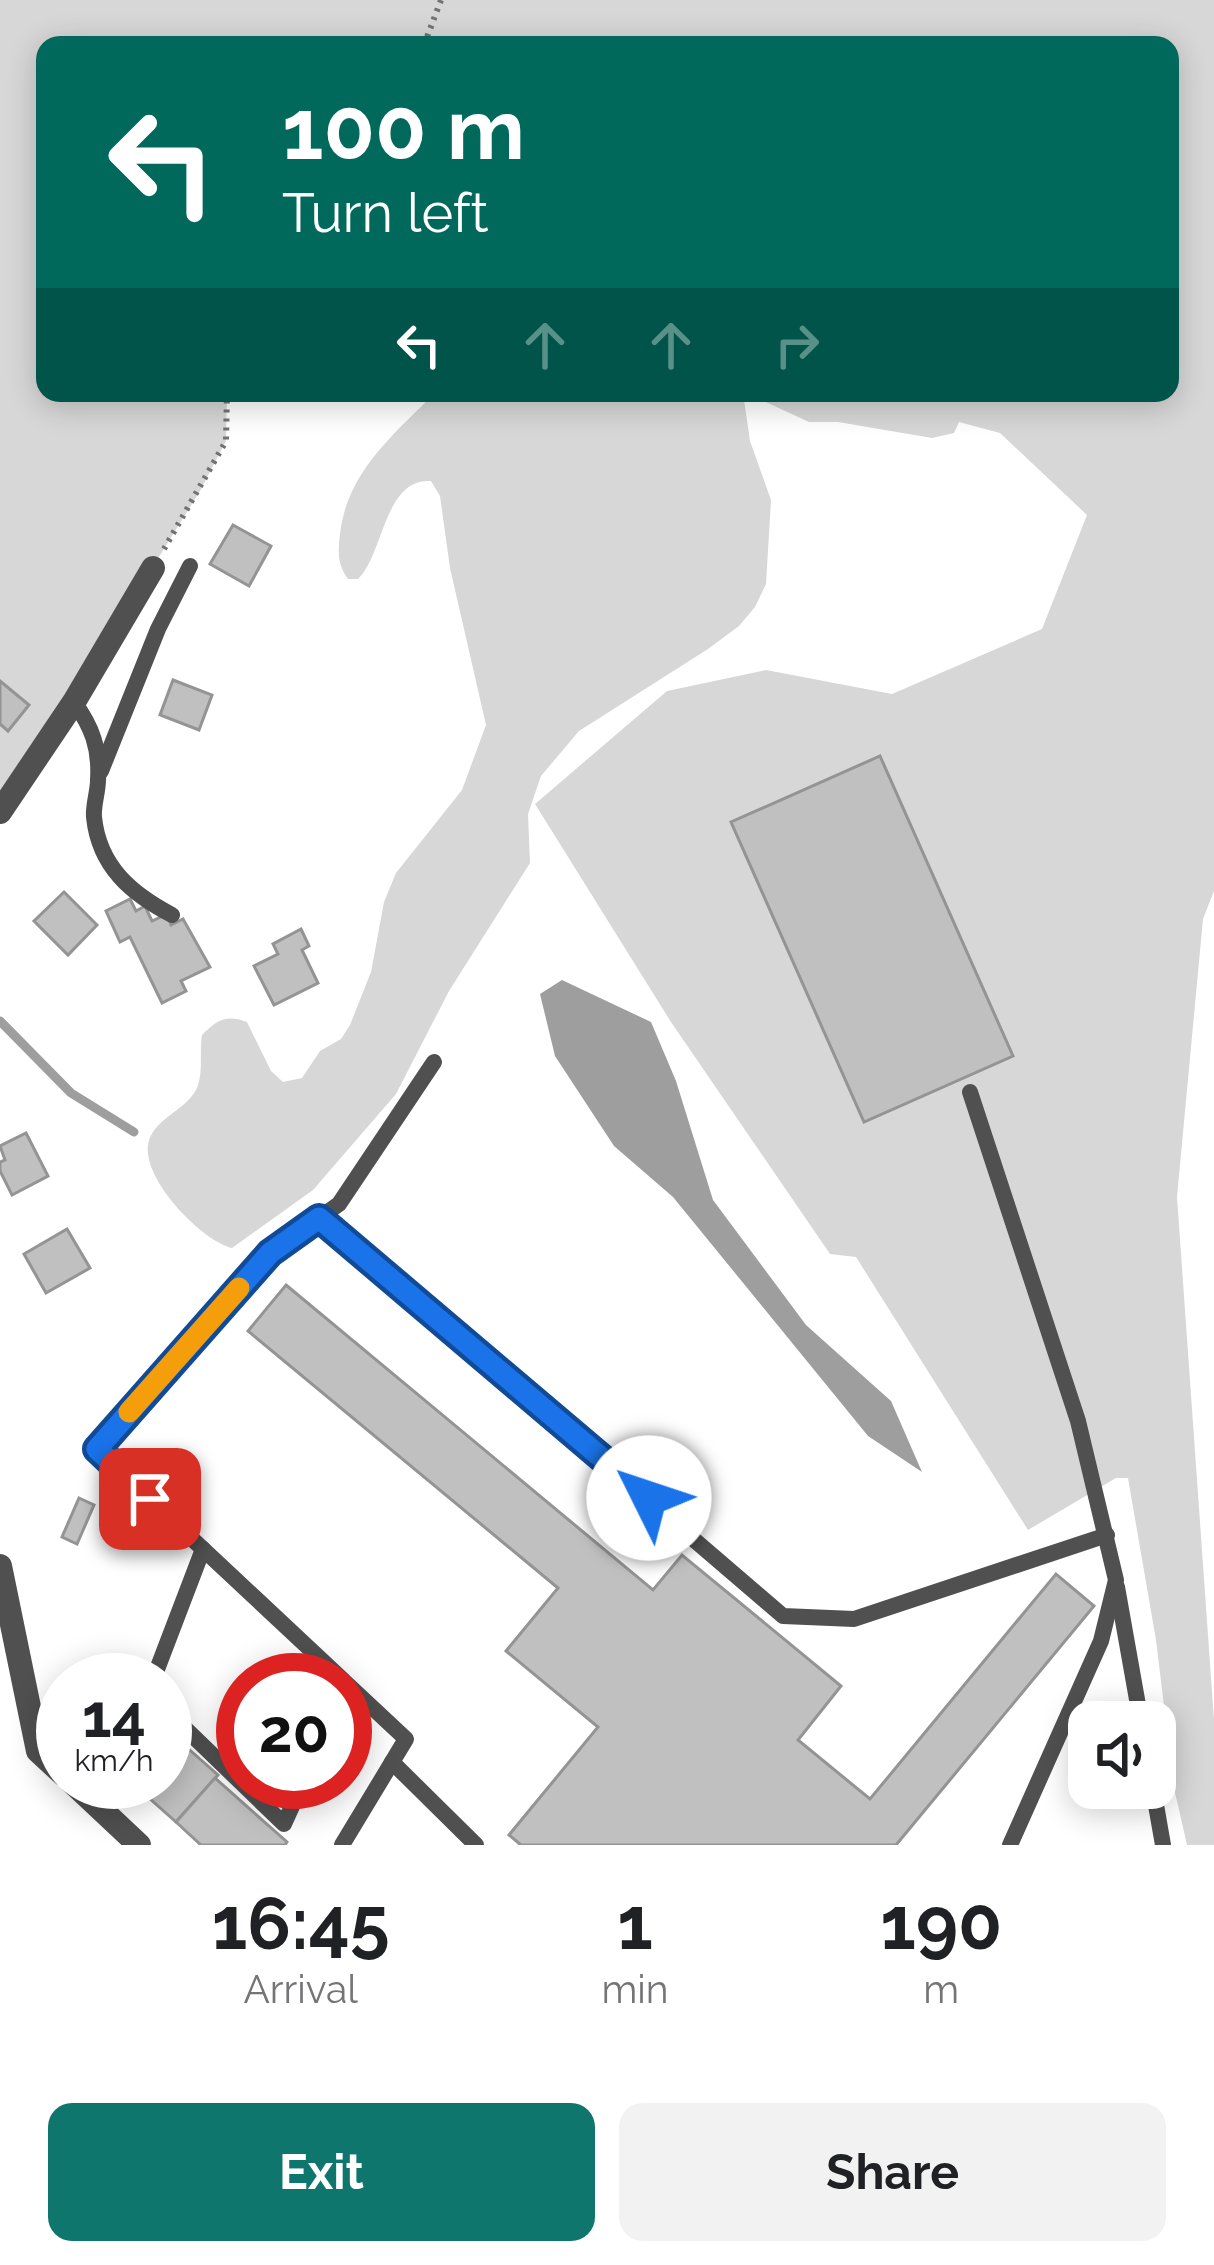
<!DOCTYPE html>
<style>
:root{--surface:#fff;--page:#f2f2f2;--text:#202124;--muted:#757577;--accent:#0f766e}
body{margin:0;font-family:Raleway,sans-serif;background:var(--page);color:var(--text);height:100vh;display:flex;flex-direction:column;font-size:45px;white-space:nowrap}
*{box-sizing:border-box;margin:0}
p{font-size:39px;color:var(--muted)}
.icon{flex:none;width:66px;height:66px;fill:none;stroke:currentColor;stroke-width:2;stroke-linecap:round;stroke-linejoin:round}
.map{position:relative;height:1845px;overflow:hidden}
.panel{display:flex;flex-direction:column;background:var(--surface);flex:1}
.panel>*{flex:none}
.top-card{position:absolute;left:36px;top:36px;width:1143px;height:366px;border-radius:24px;box-shadow:0 6px 30px #0003;background:#00695c;color:#fff;overflow:hidden}
.fabs{position:absolute;left:1068px;top:1701px;display:grid;gap:24px}
.fabs a{display:grid;place-items:center;width:108px;height:108px;border-radius:24px;background:var(--surface);box-shadow:0 6px 30px #0003;font-size:60px}
.speed{position:absolute;left:36px;top:1653px;display:flex;gap:24px;font-size:60px;font-weight:700;text-align:center}
.speed>*{display:grid;place-content:center;width:156px;height:156px;border-radius:50%;background:var(--surface);box-shadow:0 6px 30px #0003;line-height:1}
.speed small{font-size:30px;font-weight:400}
.speed .limit{border:18px solid #d22;background:#fff;color:#111}
.pin{position:absolute;display:grid;place-items:center;width:102px;height:102px;color:#fff;margin:-51px;border-radius:24px;box-shadow:0 6px 18px #0006}
.me{position:absolute;width:132px;margin:-66px;rotate:311deg;stroke-linejoin:round;filter:drop-shadow(0 0 9px #0008)}
.turn{display:flex;align-items:center;gap:42px;height:252px;padding:0 48px;font-size:54px}
.turn .icon{width:156px;height:156px;stroke-width:2.5}
.turn b{display:block;font-size:84px;line-height:102px}
.lanes{display:flex;align-items:center;height:114px;padding:0 48px;background:#0003;justify-content:center;gap:60px;direction:ltr}
.lanes .off{opacity:.35}
.eta{display:flex;justify-content:space-evenly;align-items:center;height:204px;text-align:center}
.eta b{font-size:72px;font-weight:700;line-height:84px}
.button{display:flex;gap:24px;margin-top:auto;padding:24px 48px}
.button a{flex:1;height:138px;border-radius:24px;background:var(--accent);color:#fff;font-size:48px;font-weight:700;line-height:138px;text-align:center}
.button a+a{background:var(--page);color:var(--text)}
.map>svg:first-child{display:block}
.green{fill:#d7d7d7}
.water{fill:#9e9e9e}
.lines{fill:none;stroke-linecap:round;stroke-linejoin:round}
.stream{stroke:#9e9e9e;stroke-width:9}
.building{fill:#c0c0c0;stroke:#949494;stroke-width:3}
.path{stroke:#727272;stroke-width:6;stroke-dasharray:3 6;stroke-linecap:butt}
.service{stroke:#505050;stroke-width:16}
.minor{stroke:#505050;stroke-width:24}
.route-casing{stroke:#114b97;stroke-width:30}
.route{stroke:#1a73e8;stroke-width:21}
.slow{stroke:#f59e0b;stroke-width:21}
</style>
<div class="map">
<svg width="1214" height="1845" viewBox="0 0 1214 1845">
<rect width="100%" height="100%" fill="#fff"/>
<path class="green" d="M0 0H1214V891L1203 919 1177 1197 1214 1720V1845H1187L1174 1788 1156 1640 1128 1478H1116L1028 1530 856 1257 830 1254 671 1022 535 804 667 691 766 670 892 694 1042 629 1087 515 1000 433 959 422 954 433 932 438 838 422H809L757 398 744 400 750 441 771 500 766 584 755 607 739 626 708 649 579 731 541 776 528 814 530 863 449 991 396 1094 313 1190 232 1248C201 1240 143 1180 148 1145 152 1119 184 1112 196 1090 204 1074 199 1052 202 1035 217 1020 226 1014 247 1022L271 1071 283 1082 302 1078 320 1051 341 1039 350 1025 371 972 384 902 396 873 462 790 486 725 450 568 440 496 431 481C384 478 384 554 358 579H348C337 564 338 551 340 534 347 472 394 434 435 393H1170V45H45V393H227L226 441 200 491 0 812Z"/>
<polygon class="water" points="562,980 651,1022 676,1081 713,1200 806,1325 891,1401 922,1472 868,1436 673,1197 614,1146 555,1056 540,994"/>
<g class="lines">
<polyline class="stream" points="0,1021 71,1093 134,1132"/>
</g>
<g class="building">
<polygon points="233,525 271,546 249,586 210,564"/>
<polygon points="173,680 212,695 199,730 160,715"/>
<polygon points="0,681 29,705 8,731 0,724"/>
<polygon points="880,756 1013,1056 864,1122 731,822"/>
<polygon points="64,892 97,925 68,955 34,921"/>
<polygon points="130,899 136,911 145,906 152,921 167,914 171,925 183,919 210,967 181,981 186,991 162,1003 130,937 120,942 106,911"/>
<polygon points="301,929 309,946 302,950 318,983 274,1005 254,966 278,954 273,944"/>
<polygon points="26,1133 48,1176 12,1195 0,1171 0,1162 5,1160 0,1146"/>
<polygon points="67,1229 90,1268 46,1293 24,1254"/>
<polygon points="286,1285 653,1590 682,1555 841,1686 798,1740 870,1799 1056,1574 1094,1606 896,1845 521,1845 509,1835 598,1727 506,1651 558,1588 248,1331"/>
<polygon points="79,1498 94,1505 77,1544 62,1537"/>
<polygon points="165,1728 218,1775 176,1822 131,1782 165,1782"/>
<polygon points="215,1778 287,1842 285,1845 201,1845 176,1822"/>
</g>
<g class="lines">
<g class="path">
<polyline points="424,45 441,0"/>
<polyline points="164,549 226,441 227,393"/>
</g>
<g class="service">
<path d="M74 702C92 727 100 748 98 780 98 792 93 805 94 817 99 867 132 894 172 915"/>
<polyline points="101,771 158,629 190,566"/>
<polyline points="970,1092 1078,1421 1116,1580 1101,1641 1010,1845"/>
<polyline points="319,1218 783,1616 854,1619 1107,1535"/>
<polyline points="1117,1587 1141,1722"/>
<polyline points="153,1680 203,1549"/>
<polyline points="343,1680 96,1449 270,1253 339,1204 434,1062"/>
<polyline points="165,1709 284,1824 303,1782"/>
<polyline points="392,1762 476,1845"/>
<polyline points="1153,1788 1163,1845"/>
<polyline points="342,1845 406,1739 345,1682"/>
</g>
<g class="minor">
<polyline points="0,812 74,702 153,568"/>
<polyline points="0,1566 38,1751 63,1774"/>
<polyline points="72,1782 139,1845"/>
</g>
</g>
<g class="lines">
<defs>
<polyline id="route" points="150,1499 97,1449 270,1253 319,1218 649,1498"/>
</defs>
<use href="#route" class="route-casing"/>
<use href="#route" class="route"/>
<polyline class="slow" points="129,1412 239,1288"/>
</g>
</svg>
<div class="fabs">
<a><svg class="icon" aria-label="sound" viewBox="0 0 24 24"><path d="M4 9h4l5-4v14l-5-4H4zM17 9q2 3 0 6"/></svg></a>
</div>
<div class="speed"><div>14<small>km/h</small></div><div class="limit">20</div></div>
<div class="pin" style="left:150px;top:1499px;background:#d93025"><svg class="icon" aria-label="arrive" viewBox="0 0 24 24"><path d="M6 21V4h12l-3 4 3 4H6"/></svg></div>
<svg class="me" style="left:649px;top:1498px" viewBox="-20 -20 40 40"><circle r="19" fill="#fff"/><path d="M0-13L10 11 0 6-10 11z" fill="#1a73e8"/></svg>
<div class="top-card">
<div class="turn"><svg class="icon" aria-label="left" viewBox="0 0 24 24"><path d="M17 20v-9H6M10 6l-5 5 5 5"/></svg><div><b>100 m</b>Turn left</div></div>
<div class="lanes"><svg class="icon" aria-label="left" viewBox="0 0 24 24"><path d="M17 20v-9H6M10 6l-5 5 5 5"/></svg><svg class="icon off" aria-label="ahead" viewBox="0 0 24 24"><path d="M12 20V5M6 11l6-6 6 6"/></svg><svg class="icon off" aria-label="ahead" viewBox="0 0 24 24"><path d="M12 20V5M6 11l6-6 6 6"/></svg><svg class="icon off" aria-label="right" viewBox="0 0 24 24"><path d="M7 20v-9h11M14 6l5 5-5 5"/></svg></div>
</div>
</div>
<section class="panel">
<div class="eta">
<div><b>16:45</b><p>Arrival</p></div>
<div><b>1</b><p>min</p></div>
<div><b>190</b><p>m</p></div>
</div>
<div class="button"><a>Exit</a><a>Share</a></div>
</section>
